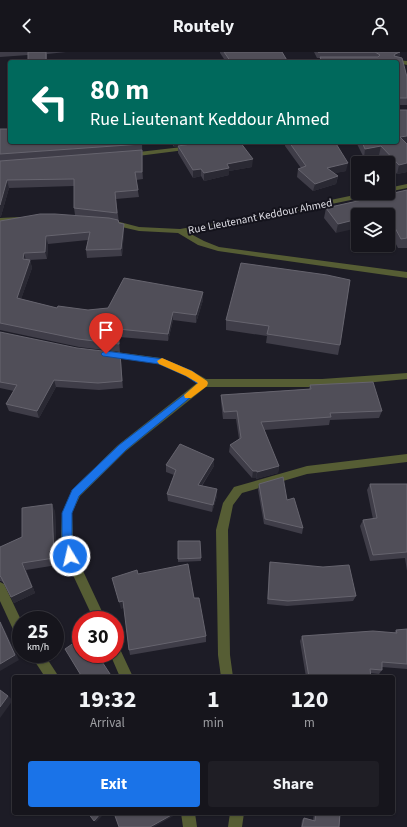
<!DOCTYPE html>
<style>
:root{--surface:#16151c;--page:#1f1e25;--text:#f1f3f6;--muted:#9e9fa3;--line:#35343b;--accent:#1a73e8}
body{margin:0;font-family:"Source Sans 3",sans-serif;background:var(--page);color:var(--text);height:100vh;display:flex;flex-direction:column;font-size:15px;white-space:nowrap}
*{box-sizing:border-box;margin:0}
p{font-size:13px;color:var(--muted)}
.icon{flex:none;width:22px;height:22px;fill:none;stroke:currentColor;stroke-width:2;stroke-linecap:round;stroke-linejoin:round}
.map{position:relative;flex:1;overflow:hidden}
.details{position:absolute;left:12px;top:623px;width:383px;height:140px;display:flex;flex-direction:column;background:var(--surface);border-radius:4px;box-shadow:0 1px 3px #0004,0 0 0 1px var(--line)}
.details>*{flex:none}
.banner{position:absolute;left:8px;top:8px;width:391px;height:84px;border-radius:4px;box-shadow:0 1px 3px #0004,0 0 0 1px var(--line);background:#00695c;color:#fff;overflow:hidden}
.buttons{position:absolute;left:351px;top:104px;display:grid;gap:8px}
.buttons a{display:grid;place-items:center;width:44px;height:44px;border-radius:4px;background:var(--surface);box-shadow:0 1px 3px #0004,0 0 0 1px var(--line);font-size:20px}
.speed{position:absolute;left:12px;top:559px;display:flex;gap:8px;font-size:20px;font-weight:700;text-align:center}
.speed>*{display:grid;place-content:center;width:52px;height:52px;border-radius:50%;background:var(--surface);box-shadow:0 1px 3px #0004,0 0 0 1px var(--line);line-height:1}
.speed small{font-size:10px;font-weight:400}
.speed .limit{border:6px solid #d22;background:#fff;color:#111}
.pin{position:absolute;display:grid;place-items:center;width:34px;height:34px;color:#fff;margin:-41px -17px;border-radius:50% 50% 50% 0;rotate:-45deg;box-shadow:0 0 4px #0007}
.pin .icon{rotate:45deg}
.me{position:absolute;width:44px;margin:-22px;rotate:351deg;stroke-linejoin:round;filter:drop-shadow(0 0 3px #0008)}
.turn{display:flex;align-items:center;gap:14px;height:84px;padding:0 16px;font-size:18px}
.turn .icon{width:52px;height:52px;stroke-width:2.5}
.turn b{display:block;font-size:28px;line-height:34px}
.eta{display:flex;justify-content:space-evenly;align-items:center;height:68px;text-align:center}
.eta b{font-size:24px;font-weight:700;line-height:28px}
.primary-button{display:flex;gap:8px;margin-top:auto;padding:8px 16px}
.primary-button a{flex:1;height:46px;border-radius:4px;background:var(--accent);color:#fff;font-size:16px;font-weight:700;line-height:46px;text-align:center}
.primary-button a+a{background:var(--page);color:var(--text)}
header{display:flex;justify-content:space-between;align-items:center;height:52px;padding:0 16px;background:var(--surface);font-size:18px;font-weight:700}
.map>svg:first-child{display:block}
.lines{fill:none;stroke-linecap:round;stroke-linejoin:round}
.street{fill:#565d34;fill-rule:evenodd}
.wall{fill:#3f3d48}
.shaded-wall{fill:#2a2933}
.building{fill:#504e58;stroke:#66646e}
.route{fill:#1a73e8;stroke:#114b97}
.slow{fill:#f59e0b}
.labels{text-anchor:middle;stroke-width:4;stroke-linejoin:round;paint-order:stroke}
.far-street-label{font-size:11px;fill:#dddce3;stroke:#14131c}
</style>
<header><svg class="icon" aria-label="back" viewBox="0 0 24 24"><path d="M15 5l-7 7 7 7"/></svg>Routely<svg class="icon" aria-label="person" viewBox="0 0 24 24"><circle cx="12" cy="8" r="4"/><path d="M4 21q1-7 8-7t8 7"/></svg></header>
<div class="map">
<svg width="407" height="775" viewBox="0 0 407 775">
<rect width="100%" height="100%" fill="#1d1c26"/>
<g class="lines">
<g class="street">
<polygon points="332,7 334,8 334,10 295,10 298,8"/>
<polygon points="397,8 407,9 407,13 394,10"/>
<polygon points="191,94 193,95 193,97 130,105 127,103 130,101"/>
<polygon points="407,132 407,136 388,140 388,136"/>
<polygon points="364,141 379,141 375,143 244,170 187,180 204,189 219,195 407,220 407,226 218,199 198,193 178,181 139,179 109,172 108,170 112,168 139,175 180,177 244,166"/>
<polygon points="20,165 24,167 23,169 0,170 0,166"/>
<polygon points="108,299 161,306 192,319 206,327 322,327 407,321 407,327 322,335 206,335 126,399 80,444 72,461 73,484 76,504 106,568 94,568 64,504 61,484 62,461 72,438 118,393 197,331 186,323 160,312 105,304 103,302 105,300"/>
<polygon points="407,402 407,410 307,422 242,441 233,453 228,478 230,603 233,625 221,625 218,603 216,478 223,451 234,435 307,414"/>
<polygon points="0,530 4,532 21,568 21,588 17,586 0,549"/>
<polygon points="115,593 119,595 133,625 120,625 110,602 115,602"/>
<polygon points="30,602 44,602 59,625 45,625"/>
<polygon points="181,761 195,761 197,775 183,775"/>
<polygon points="230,761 244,761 242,775 228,775"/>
</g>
</g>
<g class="wall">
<polygon points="0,0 66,0 47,2 47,10 28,10 28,3 0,5"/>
<polygon points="220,0 282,0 288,10 226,10 220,1"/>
<polygon points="314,0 400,0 399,6 407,25 407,53 397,53 397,10 319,10 320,6 317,6"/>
<polygon points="0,77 10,90 142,90 143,127 136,128 139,145 116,147 119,171 124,179 122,204 87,206 86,198 88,188 48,192 47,207 29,208 30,208 32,216 21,247 57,256 88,258 108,256 203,240 203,248 196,271 173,268 168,289 119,285 120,300 79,295 0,278 0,169 81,164 75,163 74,156 74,134 9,136 1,164 0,165"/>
<polygon points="171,90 240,90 252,115 229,119 229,123 204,129 201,124 193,126 178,101 178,94 174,95"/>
<polygon points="285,90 335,90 346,119 334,121 338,124 336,132 313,139 297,125 298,117 301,116 285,94"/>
<polygon points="356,90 397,90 407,120 397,122 388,112 388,111 387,111 379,103 364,106"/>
<polygon points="407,138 407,196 398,196 388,177 388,163 358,163 336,181 324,166 326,156"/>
<polygon points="350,228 340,293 338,303 266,291 267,284 226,278 226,268"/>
<polygon points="0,280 121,309 123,336 99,338 56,335 39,366 9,359 6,352 14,339 0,336"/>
<polygon points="310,333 382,359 379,366 330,368 329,373 264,378 279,414 278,421 256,427 256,426 252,426 229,400 230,393 239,387 236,367 223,367 221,350 221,343 309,337"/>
<polygon points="214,407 214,414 202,434 217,444 212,460 168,449 167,442 174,423 166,420 166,413"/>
<polygon points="259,432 287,448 303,476 302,482 264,472 258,438"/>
<polygon points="370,432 407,432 407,519 405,506 370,509 360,474 363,468 373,467 367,438"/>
<polygon points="55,459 57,513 26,518 35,541 14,551 4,531 1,529 0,529 0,495 22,485"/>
<polygon points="200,489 201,509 178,510 178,507"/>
<polygon points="270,510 356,544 353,549 287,554 267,552 269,515"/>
<polygon points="138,522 206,584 206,590 130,603 129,598 124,555 121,557"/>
<polygon points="407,577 407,617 382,615 382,618 379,622 370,621 371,625 306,625 300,589 302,584 394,581 396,578"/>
<polygon points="314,761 340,761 339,775 301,775 302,768 304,766 313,768"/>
</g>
<g class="shaded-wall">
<polygon points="400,0 399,7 393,9 395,2"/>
<polygon points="407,84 407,93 400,85"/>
<polygon points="174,90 205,90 174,95"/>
<polygon points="381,94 379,103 364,106 365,97"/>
<polygon points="142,98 142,106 143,127 142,120"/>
<polygon points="253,107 252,115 229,119 229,123 204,129 204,121 227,112"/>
<polygon points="348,111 346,119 326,123 327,116"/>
<polygon points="407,111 407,120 397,122 399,113"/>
<polygon points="201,117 201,124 193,126 193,118"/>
<polygon points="338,124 336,132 313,139 315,132"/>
<polygon points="7,128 9,136 1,164 0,165 0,153"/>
<polygon points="387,161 387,163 377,163"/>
<polygon points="358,167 358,176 336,181 338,172"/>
<polygon points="124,172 124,179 122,204 121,197"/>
<polygon points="46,184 48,192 47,207 45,200"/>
<polygon points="24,201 26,208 23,207"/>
<polygon points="30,208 32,216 19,253 17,246"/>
<polygon points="203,240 203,248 196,271 196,263"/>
<polygon points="173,260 173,268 168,289 168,282"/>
<polygon points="118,277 119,285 120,300 119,292"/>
<polygon points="120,301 121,309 123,336 122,329"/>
<polygon points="54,328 56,335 39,366 37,359"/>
<polygon points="214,407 214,414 198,439 198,433"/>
<polygon points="279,414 278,421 256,427 257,420"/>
<polygon points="253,419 257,419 256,426 252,426"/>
<polygon points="217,437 217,444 212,460 213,453"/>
<polygon points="52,452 55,459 57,513 54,506"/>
<polygon points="22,511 26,518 35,541 14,551 11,545"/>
<polygon points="123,549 125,555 121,557 119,550"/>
<polygon points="0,568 19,608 0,619"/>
<polygon points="8,644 13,648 0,666 0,655"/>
<polygon points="101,761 105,761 96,770 94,769"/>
<polygon points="175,761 176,761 177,762 154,775 150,775"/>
</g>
<g class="building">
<rect x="28" y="0" width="18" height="10"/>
<polygon points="224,0 282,0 288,10 231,10"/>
<polygon points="318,0 400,0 395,2 394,4 402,6 407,25 407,46 397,46 397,10 322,10 320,5 378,5 380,3 375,0"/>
<polygon points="397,56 399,58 407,58 407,84 400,85 407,92 407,111 399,113 381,94 365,97 362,90 397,90"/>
<polygon points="0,77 10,77 10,90 142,90 142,92 0,102"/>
<polygon points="204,90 240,90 253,107 227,112 229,116 204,121 201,117 193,118 178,94"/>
<polygon points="289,90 335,90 348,111 327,116 338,124 315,132 298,117 306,114"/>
<polygon points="142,98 142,120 135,120 138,138 115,140 117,161 74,156 74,127 7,128 0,153 0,109"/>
<polygon points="407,138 407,186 401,187 387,161 377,163 358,163 358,167 338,172 326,156"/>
<polygon points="40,162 55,162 109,166 118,168 119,171 124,172 121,197 86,198 90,180 46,184 45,200 24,201 23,207 30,208 17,246 57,256 58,254 88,258 108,256 124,226 203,240 196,263 173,260 168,282 118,277 119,292 78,287 0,271 0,169"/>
<polygon points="241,211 327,223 350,228 340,293 267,282 269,274 226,268"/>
<polygon points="0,280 77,296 120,301 122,329 98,331 54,328 37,359 6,352 17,333 0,330"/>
<polygon points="373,330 382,359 330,361 331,365 261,370 279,414 257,420 257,419 253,419 230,393 241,386 237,359 224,360 221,343 311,337 310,333"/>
<polygon points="180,392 214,407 198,433 217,437 213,453 167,442 176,418 166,413"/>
<polygon points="283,425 287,448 294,446 303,476 265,467 259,432"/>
<polygon points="370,432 407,432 407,500 373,503 363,468 377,466"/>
<polygon points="52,452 54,506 22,511 32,535 11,545 1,525 0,524 0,495 22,485 22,456"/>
<polygon points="178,489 200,489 201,506 178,507"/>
<polygon points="270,510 323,515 349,513 356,544 288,549 268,547"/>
<polygon points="188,512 194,546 199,546 206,584 129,598 123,549 119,550 112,526 137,518 138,522"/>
<polygon points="0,570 15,603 0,612"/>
<polygon points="407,577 407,612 382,610 382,618 370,617 371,625 309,625 302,584 373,579 397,581 396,578"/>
<polygon points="81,586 81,602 97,602 112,625 82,625 65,597"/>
<polygon points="0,638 8,644 0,655"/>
<polygon points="88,761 101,761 94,769"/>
<polygon points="114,761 175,761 150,775 119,775"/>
<polygon points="316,761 340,761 339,775 302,775 304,766 315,769"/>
</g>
<polygon class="route" points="106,299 163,307 192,319 208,331 126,398 79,444 72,461 72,484 75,504 74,507 70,509 67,507 62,484 62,461 72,438 119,393 198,332 186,324 159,312 103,304 101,302 103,300"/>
<polygon class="slow" points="162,306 192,319 207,329 208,331 207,334 191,346 185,346 184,343 198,331 186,324 159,312 157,309"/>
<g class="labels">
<g class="far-street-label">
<text transform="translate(260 164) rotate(-11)" y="4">Rue Lieutenant Keddour Ahmed</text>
</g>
</g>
</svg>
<div class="buttons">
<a><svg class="icon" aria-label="sound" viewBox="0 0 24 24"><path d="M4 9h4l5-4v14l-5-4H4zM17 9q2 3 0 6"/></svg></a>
<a><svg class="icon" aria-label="layers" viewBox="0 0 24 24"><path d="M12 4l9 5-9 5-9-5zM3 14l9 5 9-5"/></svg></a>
</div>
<div class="speed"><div>25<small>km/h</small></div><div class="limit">30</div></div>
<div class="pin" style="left:106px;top:302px;background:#d93025"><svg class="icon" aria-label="arrive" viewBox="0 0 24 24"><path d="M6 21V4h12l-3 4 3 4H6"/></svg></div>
<svg class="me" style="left:70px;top:504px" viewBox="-20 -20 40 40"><circle r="17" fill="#1a73e8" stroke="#fff" stroke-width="3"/><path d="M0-11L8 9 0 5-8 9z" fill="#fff"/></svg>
<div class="banner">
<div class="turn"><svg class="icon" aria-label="left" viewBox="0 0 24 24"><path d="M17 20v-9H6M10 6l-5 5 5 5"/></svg><div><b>80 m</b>Rue Lieutenant Keddour Ahmed</div></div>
</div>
<section class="details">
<div class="eta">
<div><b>19:32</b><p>Arrival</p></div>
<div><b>1</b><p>min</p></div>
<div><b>120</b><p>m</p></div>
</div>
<div class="primary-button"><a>Exit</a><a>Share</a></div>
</section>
</div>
